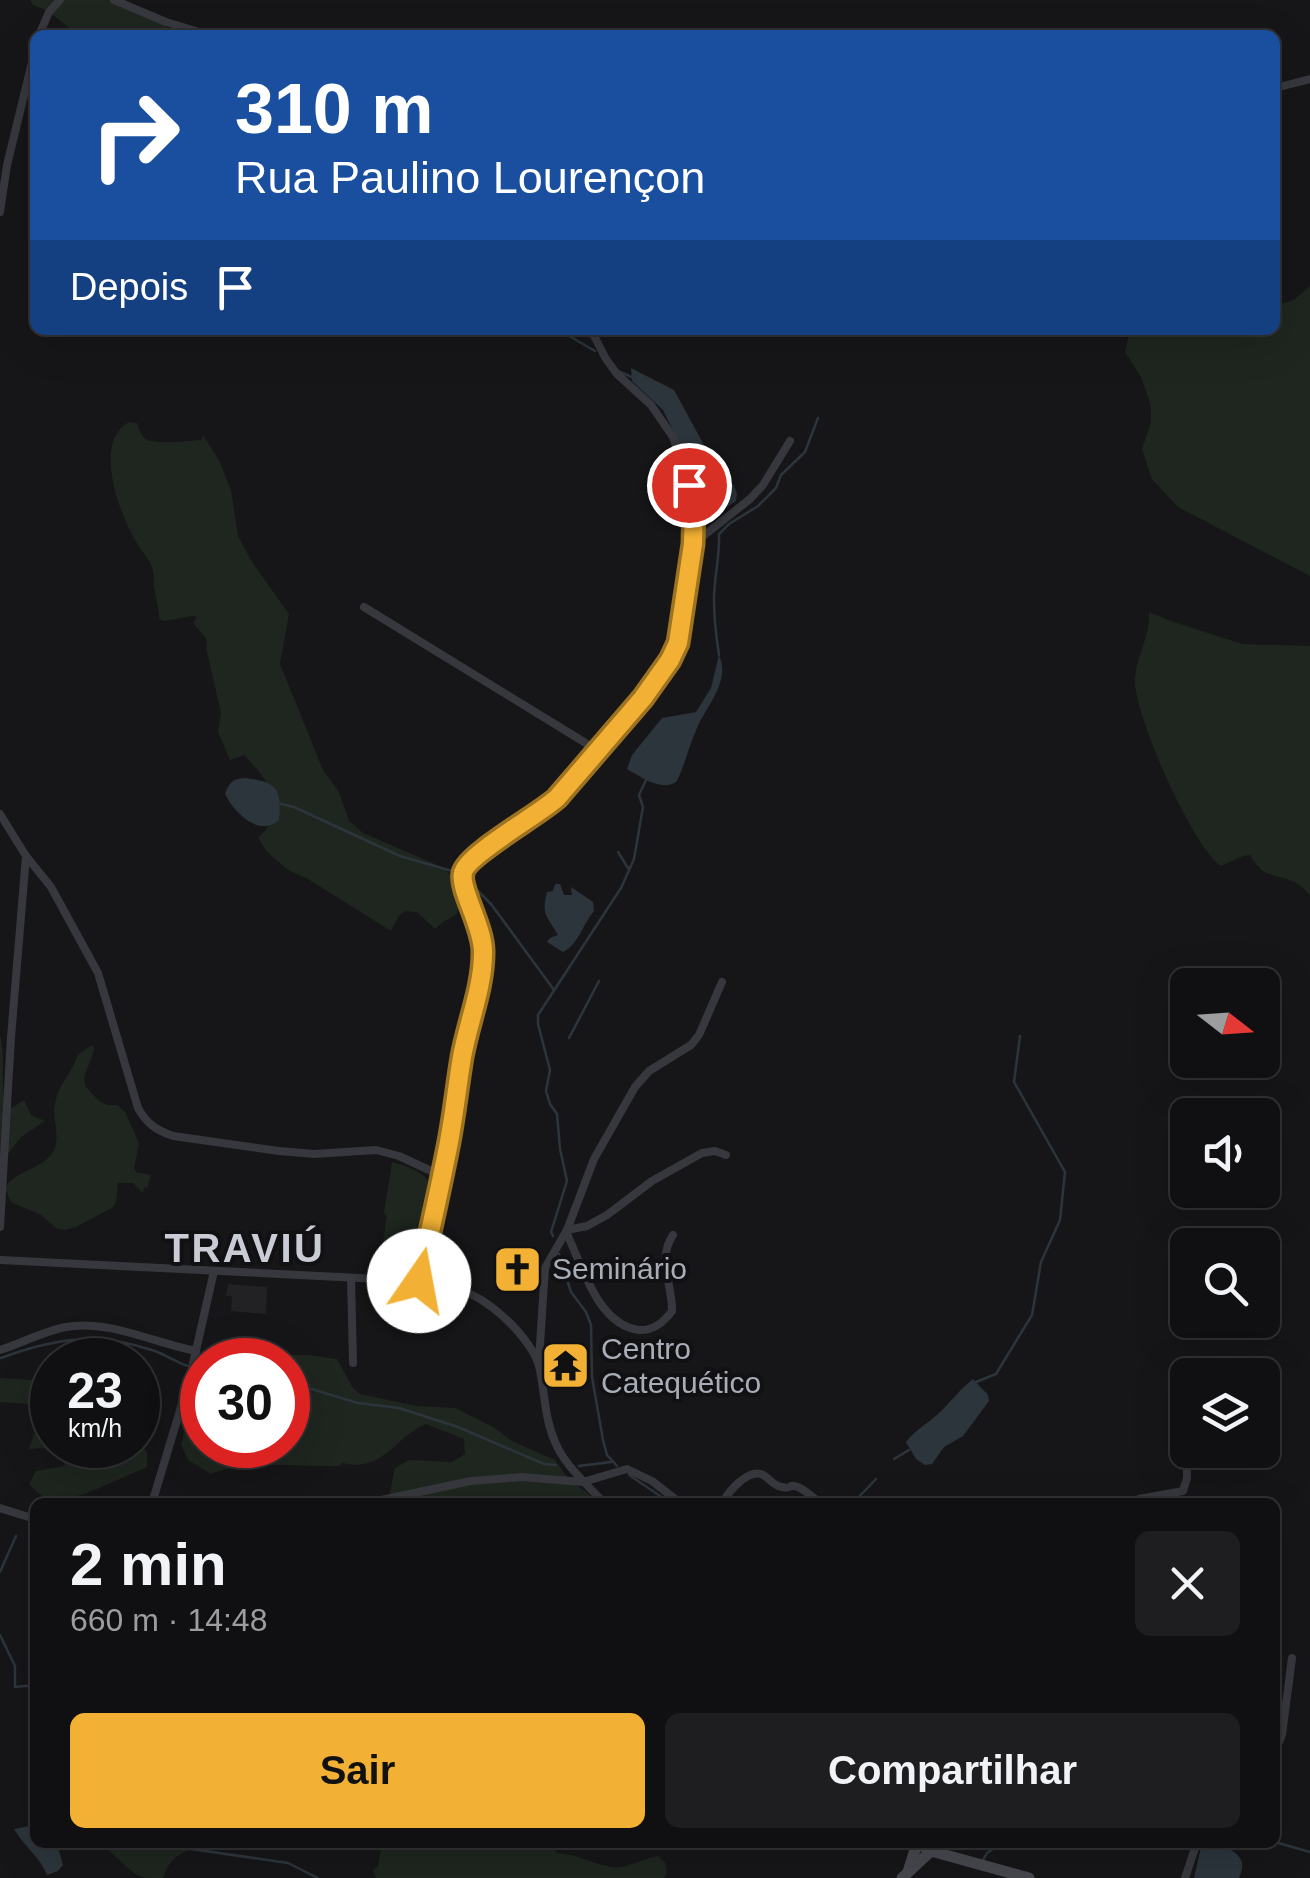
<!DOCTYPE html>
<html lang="pt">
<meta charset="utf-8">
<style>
:root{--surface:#101012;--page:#1e1e20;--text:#f1f3f6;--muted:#9c9d9f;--line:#303032;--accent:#f2b134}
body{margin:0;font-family:Helvetica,sans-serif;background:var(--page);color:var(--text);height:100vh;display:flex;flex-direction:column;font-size:38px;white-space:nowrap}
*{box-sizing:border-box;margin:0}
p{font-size:32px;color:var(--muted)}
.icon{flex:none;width:55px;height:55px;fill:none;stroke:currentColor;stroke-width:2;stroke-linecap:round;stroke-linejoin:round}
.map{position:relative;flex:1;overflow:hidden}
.drawer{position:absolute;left:30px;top:1498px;width:1250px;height:350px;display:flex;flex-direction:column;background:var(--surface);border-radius:15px;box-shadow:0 10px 40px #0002,0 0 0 2px var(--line)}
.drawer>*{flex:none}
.hud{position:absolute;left:30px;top:30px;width:1250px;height:305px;border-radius:15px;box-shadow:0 10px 40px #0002,0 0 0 2px var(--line);background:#1a4fa0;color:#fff;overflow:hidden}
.needle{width:65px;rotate:107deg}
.buttons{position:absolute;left:1170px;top:968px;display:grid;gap:20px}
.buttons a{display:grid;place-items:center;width:110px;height:110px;border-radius:15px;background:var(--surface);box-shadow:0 10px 40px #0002,0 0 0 2px var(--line);font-size:50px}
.speed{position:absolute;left:30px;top:1338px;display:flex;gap:20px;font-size:50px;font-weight:700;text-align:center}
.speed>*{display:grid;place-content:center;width:130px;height:130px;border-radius:50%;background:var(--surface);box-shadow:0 10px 40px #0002,0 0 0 2px var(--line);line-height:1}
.speed small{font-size:25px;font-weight:400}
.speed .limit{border:15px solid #d22;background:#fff;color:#111}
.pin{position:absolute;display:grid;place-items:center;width:85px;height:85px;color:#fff;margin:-42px;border:5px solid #fff;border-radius:50%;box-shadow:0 2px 10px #0007}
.me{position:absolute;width:110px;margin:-55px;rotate:12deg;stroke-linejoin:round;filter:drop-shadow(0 0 8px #0008)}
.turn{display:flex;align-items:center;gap:35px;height:210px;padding:0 40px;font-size:45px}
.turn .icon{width:130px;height:130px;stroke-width:2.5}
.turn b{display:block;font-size:70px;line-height:85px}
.then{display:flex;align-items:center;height:95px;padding:0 40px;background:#0003;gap:20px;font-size:38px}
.round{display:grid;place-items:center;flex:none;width:105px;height:105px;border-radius:15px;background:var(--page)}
.overview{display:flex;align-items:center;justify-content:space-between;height:170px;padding:0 40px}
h1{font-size:60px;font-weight:800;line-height:75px}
.primary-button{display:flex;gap:20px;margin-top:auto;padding:20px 40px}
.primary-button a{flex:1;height:115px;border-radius:15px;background:var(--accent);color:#111;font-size:40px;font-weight:800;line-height:115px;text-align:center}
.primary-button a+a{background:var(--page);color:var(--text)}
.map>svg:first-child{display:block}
.built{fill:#222225}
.green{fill:#1e261f}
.water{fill:#2c353c}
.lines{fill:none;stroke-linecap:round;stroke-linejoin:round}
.stream{stroke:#2c353c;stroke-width:2.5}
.minor{stroke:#37383d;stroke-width:8}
.secondary{stroke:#45474d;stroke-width:11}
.route-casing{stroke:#9d7322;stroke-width:25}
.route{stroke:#f2b134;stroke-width:18}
.labels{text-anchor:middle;stroke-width:8;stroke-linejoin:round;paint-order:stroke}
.poi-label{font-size:30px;fill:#a8adb8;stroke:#111113;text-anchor:start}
.district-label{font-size:40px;font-weight:bold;letter-spacing:2.5px;fill:#c9ccd4;stroke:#111113}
</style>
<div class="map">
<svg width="1310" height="1878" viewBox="0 0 1310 1878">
<rect width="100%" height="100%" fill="#161618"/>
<polygon class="built" points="228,1284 267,1287 266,1314 231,1311 232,1296 226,1296"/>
<g class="green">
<polygon points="30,0 112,0 161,23 178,35 78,35 48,11 33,5"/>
<polygon points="1310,286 1310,576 1178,507 1152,479 1142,449 1151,422 1151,406 1141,377 1125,352 1130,330 1275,330 1275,306 1294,300"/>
<path d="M129 422 137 423C138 427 142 436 145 439 155 445 189 441 201 440L203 435 219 460 231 490 238 536 252 562 289 614 280 664 323 770 339 792 349 821 363 833 444 868 455 881 459 898 457 914 443 922 435 929 417 912 406 911 399 916 391 931 308 879 288 870 266 851 258 837C267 831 269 826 271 815 275 787 263 775 244 755L230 760 218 732 221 713 207 652 206 638 193 623 197 617 193 616 164 621 159 619C159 608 156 599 154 588 153 580 155 573 151 565 148 557 142 552 138 545 121 518 91 442 129 422Z"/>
<path d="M1149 612 1168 620 1242 644 1310 646V895C1309 894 1300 885 1298 884 1279 873 1264 881 1250 855L1243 856 1221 866C1193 848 1133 713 1135 679 1136 656 1151 635 1149 612Z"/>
<path d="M0 1035C6 1059 0 1083 5 1108L10 1109 24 1100 31 1115 45 1121 21 1137 0 1164Z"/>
<path d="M93 1045 94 1051 84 1077 85 1086 99 1101 107 1105H117L125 1112 139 1143 134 1169 137 1172 151 1175 147 1188 144 1187 143 1193 133 1183H118L116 1203 112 1208 76 1227 65 1230 56 1228 41 1215 11 1202 5 1188C16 1169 44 1170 54 1150 60 1137 54 1124 54 1111 55 1092 64 1082 72 1068 75 1063 76 1057 79 1054 83 1050 88 1048 93 1045Z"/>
<path d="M392 1162C413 1168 432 1174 435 1198L417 1272 412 1275 378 1273 387 1216 384 1213Z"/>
<path d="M278 1355H309L337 1359 353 1388 360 1394 417 1406 455 1408 493 1427 512 1441 555 1460 570 1481 588 1493 595 1502H388L395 1468 409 1460 452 1462 465 1454 464 1439 426 1424C395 1436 384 1473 343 1463L339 1466C298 1467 249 1459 211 1474L188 1460 181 1445 185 1430 202 1423V1445H288V1428L308 1425C307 1407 304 1398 288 1390V1360H259Z"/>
<polygon points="0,1378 48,1381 45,1405 0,1402"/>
<path d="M47 1427 52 1429V1445H138V1438L147 1453V1467C125 1476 77 1501 56 1500 43 1500 37 1492 29 1484L36 1471 65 1466 59 1453 43 1448 29 1449 34 1434Z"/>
<path d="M85 1843H181L189 1850C174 1856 168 1863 163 1878 157 1878 151 1878 145 1878 123 1872 111 1840 86 1844Z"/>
<path d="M549 1843 557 1853C578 1854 592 1864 611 1867 625 1870 643 1858 658 1856L665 1863 667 1874 664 1878H376L373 1870 378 1866 382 1843Z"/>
</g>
<g class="water">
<polygon points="631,368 674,390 705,447 734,486 737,494 736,501 700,525 697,494 690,466 663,410 632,381"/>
<path d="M719 655C731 681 707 705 697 728 689 746 685 764 677 781 663 793 641 777 627 769L632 755 662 718 696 712 711 688Z"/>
<path d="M245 778C277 782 282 789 279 820 260 838 234 813 225 794 229 782 233 779 245 778Z"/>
<path d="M555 884H560L564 895H572L571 887 593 902 594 911C583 924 578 945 563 952L547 942 550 938 558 935C547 915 541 916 547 892L553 891Z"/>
<path d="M973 1379 988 1395 989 1401 963 1436 944 1447 932 1464 925 1465 916 1459 906 1442C915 1430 927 1424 938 1414 951 1402 959 1390 973 1379Z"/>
<path d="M35 1825V1842L57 1843 63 1865 58 1871 47 1875C40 1857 24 1846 14 1829Z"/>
<path d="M1202 1843C1214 1842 1236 1848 1241 1860 1244 1866 1241 1873 1239 1878H1194Z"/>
</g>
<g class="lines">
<g class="stream">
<polyline points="559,330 595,351"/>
<polyline points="618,371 634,378"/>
<path d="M719 655C716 636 714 617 714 599 714 577 720 556 719 534L729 524 758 506 776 488 781 475 805 452 818 418"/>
<polyline points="281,804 294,807 400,856 452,871"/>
<polyline points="618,852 628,868"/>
<polyline points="469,882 491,904 554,990"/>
<polyline points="569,1038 599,981"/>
<polyline points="553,1236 551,1232 567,1181 560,1149 557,1114 550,1104 546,1091 550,1070 538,1024 538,1015 621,888 634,859 643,807 639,795 646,780"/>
<polyline points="559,1254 571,1292 586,1312 591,1325 592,1377 603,1440 607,1455 617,1466"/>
<path d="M1 1358C55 1338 96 1332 152 1350 170 1356 184 1368 202 1369"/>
<polyline points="288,1382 358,1403 399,1408 458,1427 544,1464 556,1465"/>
<polyline points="976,1382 996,1374 1032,1315 1041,1262 1060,1220 1065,1172 1014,1082 1020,1036"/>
<polyline points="894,1459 909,1450"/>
<polyline points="579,1466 611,1462"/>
<polyline points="629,1475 669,1502"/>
<polyline points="854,1502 876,1479"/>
<polyline points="0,1572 16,1536"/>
<polyline points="0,1635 15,1666 15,1687 35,1685"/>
<polyline points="143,1842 288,1863 318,1878"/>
<polyline points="1275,1842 1310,1852"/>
<polyline points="983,1860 987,1853 1003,1842"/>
</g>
<g class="minor">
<polyline points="114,0 166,22 209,35"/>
<polyline points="39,35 49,12 60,0"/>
<polyline points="1275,88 1310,79"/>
<polyline points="0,212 7,165 35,50"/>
<polyline points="693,544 750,499 763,485 790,441"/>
<polyline points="364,607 597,750"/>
<path d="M0 814 26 856 51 887 98 973 138 1108C147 1124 156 1130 173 1136L279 1151 314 1154 376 1150 399 1156 442 1176"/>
<polyline points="0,1227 11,1037 26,856"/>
<polyline points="567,1230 587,1226 607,1215 652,1181 702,1153 715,1151 726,1155"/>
<path d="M566 1232C582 1264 597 1325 639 1330 654 1331 664 1322 672 1311 673 1285 656 1260 673 1235"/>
<path d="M0 1260 419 1281C461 1286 484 1296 514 1327 524 1338 535 1351 539 1366 545 1391 544 1417 555 1442 565 1466 586 1483 603 1502"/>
<polyline points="351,1278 353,1363"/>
<path d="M419 1281 448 1150 462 1057 482 966 483 941 466 892 462 873C475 846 533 820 557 798L643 698 670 661 678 643 693 544V506L689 485 673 437 651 405 617 374 606 359 591 330"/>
<path d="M0 1350C22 1343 44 1331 66 1327 107 1319 155 1343 196 1351"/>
<polyline points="539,1360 545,1268 567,1230 594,1159 635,1087 649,1071 691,1045 699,1035 722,982"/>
<polyline points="153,1500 190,1377 214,1271"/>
<polyline points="372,1502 471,1481 522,1477 583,1482 627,1469 652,1481 679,1502"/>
<path d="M723 1502C729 1491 747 1470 761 1474 769 1477 773 1486 782 1487 795 1490 785 1483 798 1487 805 1490 812 1497 818 1501"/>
<polyline points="1133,1502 1139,1499 1183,1491 1187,1478 1186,1373"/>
<polyline points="0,1508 35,1519"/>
<polyline points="35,1645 35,1644"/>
<polyline points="1275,1751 1282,1735 1292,1658"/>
<polyline points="1185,1878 1197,1842"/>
</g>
<g class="secondary">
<polyline points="908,1872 917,1843 931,1851 1029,1878"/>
<polyline points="902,1878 931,1851"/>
</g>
</g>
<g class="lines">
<defs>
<path id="route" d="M419 1281C429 1237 439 1192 448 1147 454 1117 457 1087 462 1057 468 1023 483 988 483 953 484 928 459 889 463 873 466 855 540 814 557 798L643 698 670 660 678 643 693 544 694 506 689 485"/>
</defs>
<use href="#route" class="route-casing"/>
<use href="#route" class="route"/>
</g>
<defs>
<symbol id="church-square" viewBox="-11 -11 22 22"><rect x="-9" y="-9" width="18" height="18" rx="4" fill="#f2b134" stroke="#111113"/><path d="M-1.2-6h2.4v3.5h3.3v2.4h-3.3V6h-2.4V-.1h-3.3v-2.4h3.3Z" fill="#111"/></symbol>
<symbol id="temple-square" viewBox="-11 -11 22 22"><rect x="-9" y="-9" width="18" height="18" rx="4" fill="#f2b134" stroke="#111113"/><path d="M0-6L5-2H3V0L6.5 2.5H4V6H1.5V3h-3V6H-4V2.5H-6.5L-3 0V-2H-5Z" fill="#111"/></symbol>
</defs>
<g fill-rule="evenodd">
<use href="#church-square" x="490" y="1242" width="55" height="55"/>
<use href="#temple-square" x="538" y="1338" width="55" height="55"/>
</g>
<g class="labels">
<g class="poi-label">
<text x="552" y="1279">Seminário</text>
<text x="601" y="1359">Centro<tspan x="601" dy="34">Catequético</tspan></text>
</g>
<g class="district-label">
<text x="245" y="1262">TRAVIÚ</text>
</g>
</g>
</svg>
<div class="buttons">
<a><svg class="needle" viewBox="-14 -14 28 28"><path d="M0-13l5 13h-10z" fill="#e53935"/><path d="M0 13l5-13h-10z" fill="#9c9d9f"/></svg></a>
<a><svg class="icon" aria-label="sound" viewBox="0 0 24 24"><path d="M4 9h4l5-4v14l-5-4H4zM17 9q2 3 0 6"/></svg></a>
<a><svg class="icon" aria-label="search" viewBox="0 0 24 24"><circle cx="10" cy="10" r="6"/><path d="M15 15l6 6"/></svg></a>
<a><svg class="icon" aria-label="layers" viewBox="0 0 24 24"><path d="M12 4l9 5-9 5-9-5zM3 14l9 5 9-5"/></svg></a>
</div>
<div class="speed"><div>23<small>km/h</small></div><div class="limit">30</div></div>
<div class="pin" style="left:689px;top:485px;background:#d93025"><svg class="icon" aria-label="arrive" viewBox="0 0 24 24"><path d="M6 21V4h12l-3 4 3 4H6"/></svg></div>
<svg class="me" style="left:419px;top:1281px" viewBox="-20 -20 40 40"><circle r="19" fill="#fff"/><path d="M0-13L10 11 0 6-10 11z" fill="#f2b134"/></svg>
<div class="hud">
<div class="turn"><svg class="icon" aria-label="right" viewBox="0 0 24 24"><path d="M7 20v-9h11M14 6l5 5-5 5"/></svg><div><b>310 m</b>Rua Paulino Lourençon</div></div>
<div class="then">Depois<svg class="icon" aria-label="arrive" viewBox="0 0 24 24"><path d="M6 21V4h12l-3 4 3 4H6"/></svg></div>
</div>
<section class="drawer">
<div class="overview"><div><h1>2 min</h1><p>660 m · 14:48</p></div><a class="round"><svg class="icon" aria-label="close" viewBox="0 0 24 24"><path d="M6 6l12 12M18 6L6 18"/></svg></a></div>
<div class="primary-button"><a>Sair</a><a>Compartilhar</a></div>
</section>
</div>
